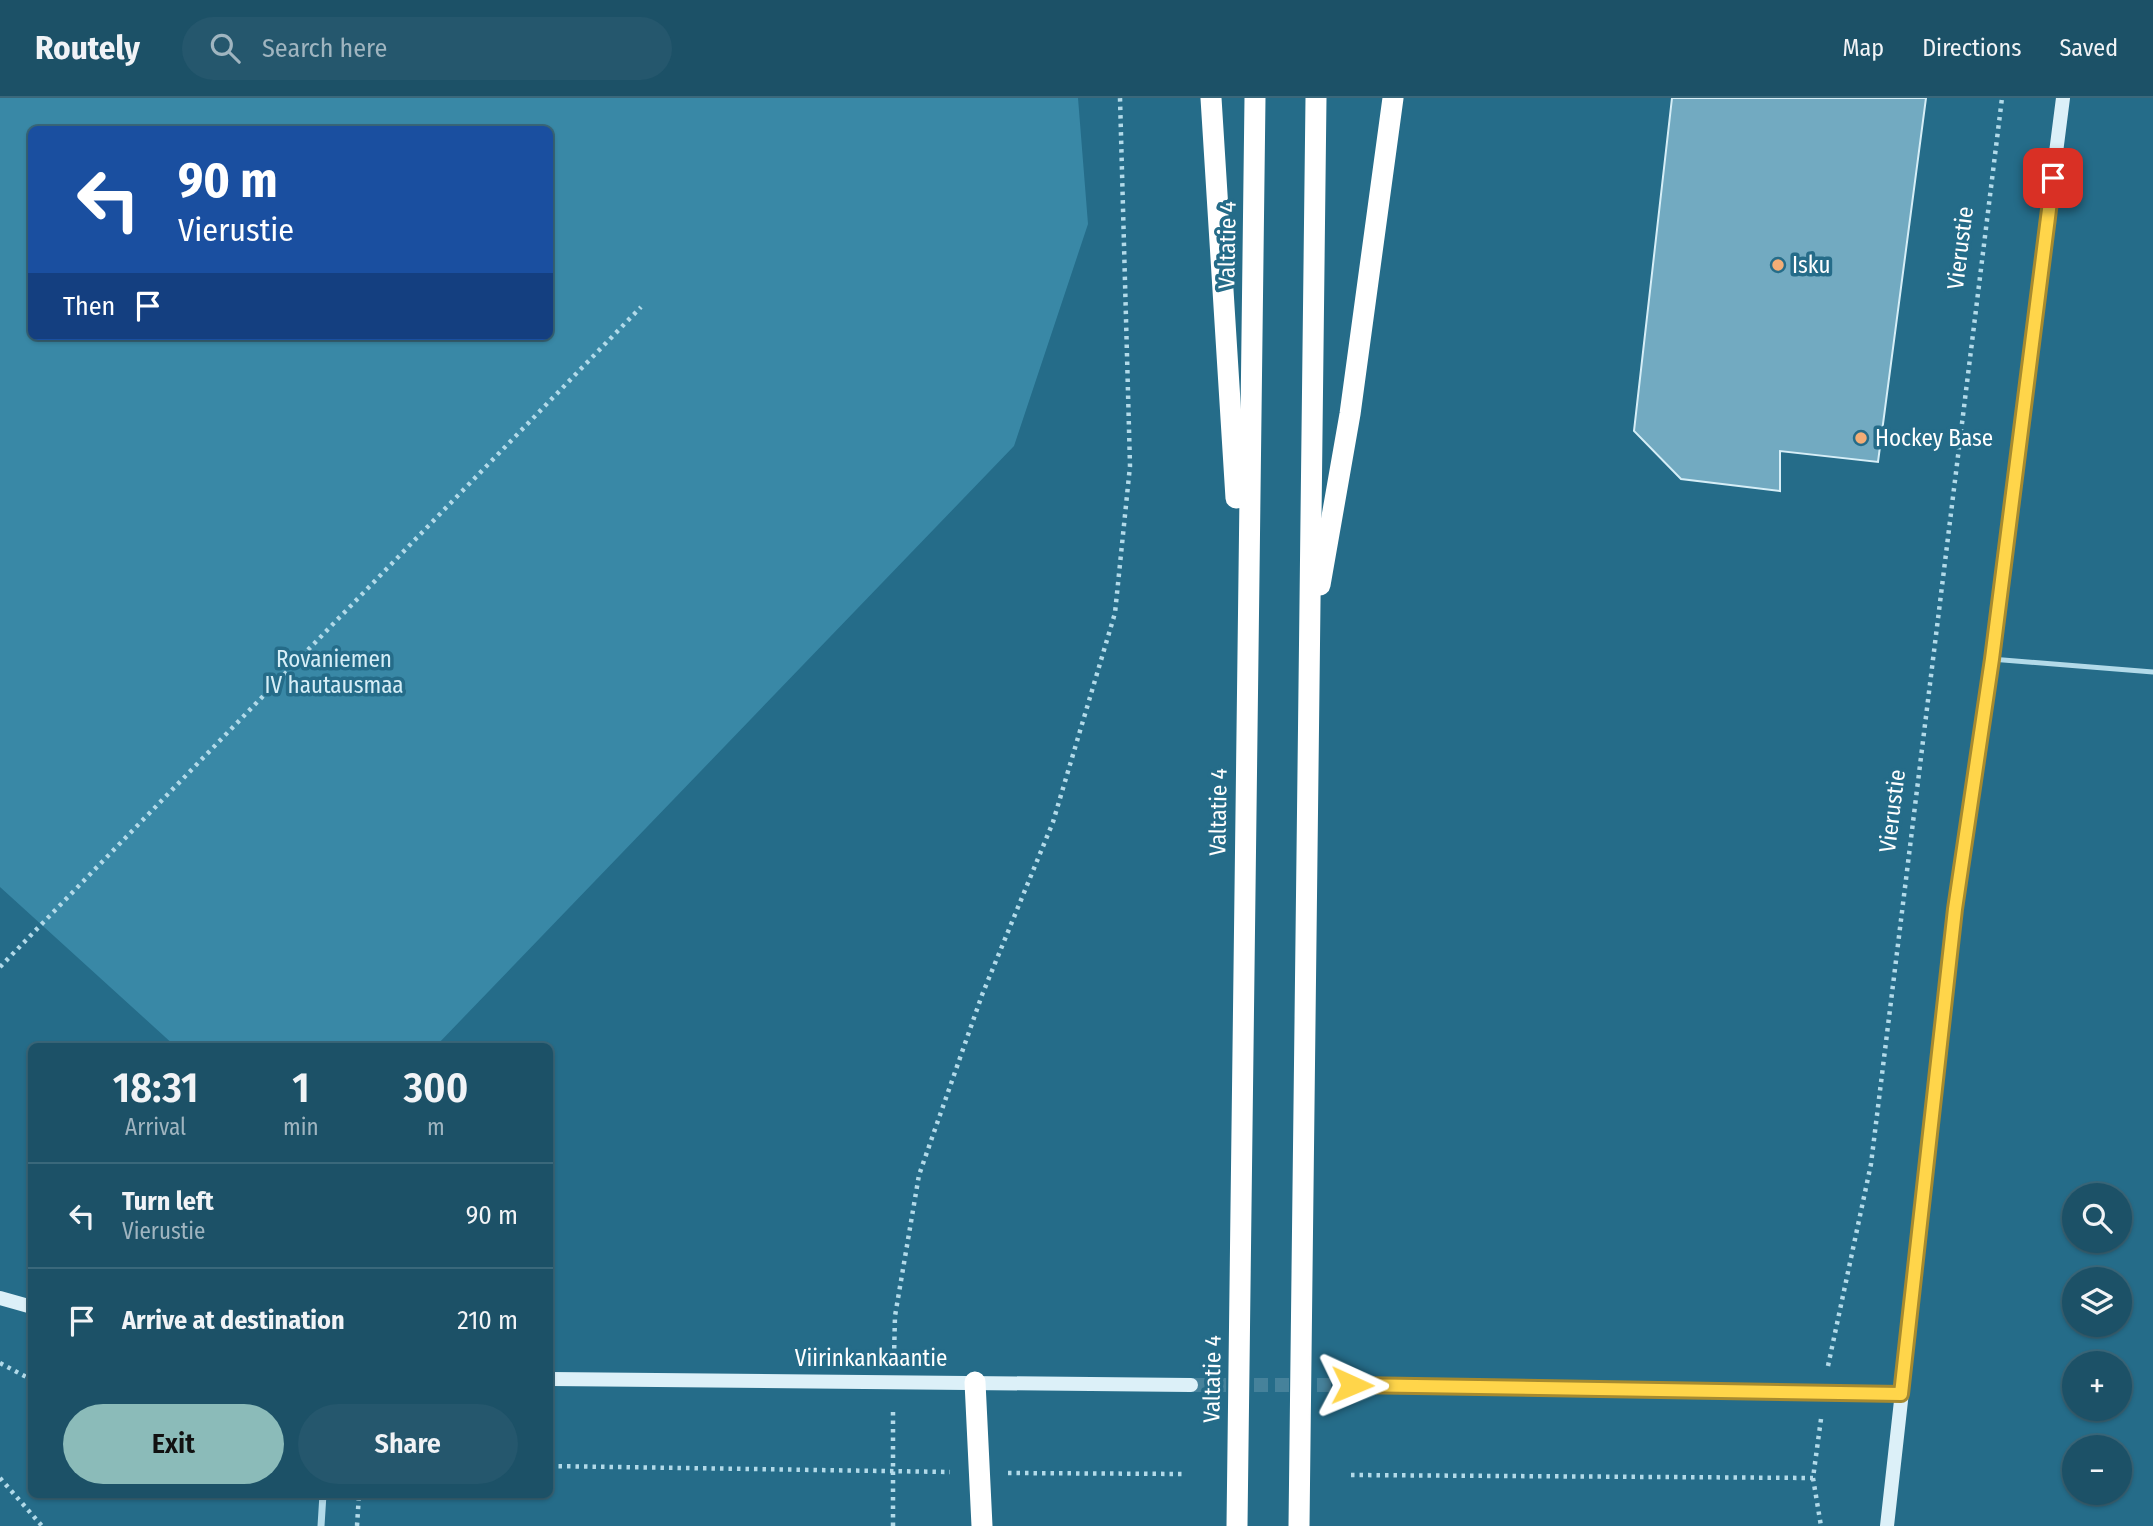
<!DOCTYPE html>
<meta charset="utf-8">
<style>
:root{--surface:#1c5167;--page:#25576d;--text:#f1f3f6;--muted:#a0b5c0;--line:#3a687b;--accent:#8bbbb9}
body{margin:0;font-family:"Fira Sans Condensed",sans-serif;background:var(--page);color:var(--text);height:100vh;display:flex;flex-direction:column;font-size:26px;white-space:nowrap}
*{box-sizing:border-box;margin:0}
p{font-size:23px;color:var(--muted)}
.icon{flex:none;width:38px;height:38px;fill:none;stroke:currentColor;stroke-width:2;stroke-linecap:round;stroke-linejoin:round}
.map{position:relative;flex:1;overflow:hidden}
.details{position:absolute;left:28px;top:945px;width:525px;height:455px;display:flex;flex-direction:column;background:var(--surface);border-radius:10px;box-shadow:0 2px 5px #0004,0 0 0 2px var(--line)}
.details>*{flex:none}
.guide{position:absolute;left:28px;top:28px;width:525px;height:214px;border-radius:10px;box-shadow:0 2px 5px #0004,0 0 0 2px var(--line);background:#1a4fa0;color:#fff;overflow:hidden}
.buttons{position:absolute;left:2062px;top:1085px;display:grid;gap:14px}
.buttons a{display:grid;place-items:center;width:70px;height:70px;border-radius:50%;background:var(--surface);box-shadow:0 2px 5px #0004,0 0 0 2px var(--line);font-size:35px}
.pin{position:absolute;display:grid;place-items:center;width:60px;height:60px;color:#fff;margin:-30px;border-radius:14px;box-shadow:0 4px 10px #0006}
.me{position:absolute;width:77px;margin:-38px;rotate:91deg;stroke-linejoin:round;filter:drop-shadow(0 0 5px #0008)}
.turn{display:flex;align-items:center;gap:24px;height:147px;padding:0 35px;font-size:32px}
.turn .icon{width:91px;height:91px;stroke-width:2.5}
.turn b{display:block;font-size:49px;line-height:60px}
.then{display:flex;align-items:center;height:66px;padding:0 35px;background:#0003;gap:14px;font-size:26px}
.eta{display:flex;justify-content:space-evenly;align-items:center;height:119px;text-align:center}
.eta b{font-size:42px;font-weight:600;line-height:49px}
.action{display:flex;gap:14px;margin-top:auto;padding:14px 35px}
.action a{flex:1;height:80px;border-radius:42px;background:var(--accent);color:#111;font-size:28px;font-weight:600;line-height:80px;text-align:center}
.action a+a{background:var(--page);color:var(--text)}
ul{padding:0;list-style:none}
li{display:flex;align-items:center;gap:21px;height:105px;padding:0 35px;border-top:2px solid var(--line)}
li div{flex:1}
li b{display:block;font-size:26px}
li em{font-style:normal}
header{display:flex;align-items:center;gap:42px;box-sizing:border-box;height:98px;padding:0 35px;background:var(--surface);border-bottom:2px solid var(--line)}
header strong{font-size:33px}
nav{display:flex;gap:38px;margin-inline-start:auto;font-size:24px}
.search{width:490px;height:63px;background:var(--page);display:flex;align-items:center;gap:18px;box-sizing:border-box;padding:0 24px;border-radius:38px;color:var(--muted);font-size:26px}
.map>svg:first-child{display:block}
.green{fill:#3988a6;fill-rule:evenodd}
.building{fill:#72aac1;stroke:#d6eef7;stroke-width:2}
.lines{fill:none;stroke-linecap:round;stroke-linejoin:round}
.secondary-tunnel{stroke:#46829b;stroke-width:14;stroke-dasharray:14 7;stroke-linecap:butt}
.path{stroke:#b2dae9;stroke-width:4.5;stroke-dasharray:3.5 5;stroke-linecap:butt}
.lane{stroke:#b2dae9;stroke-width:5}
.street{stroke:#b2dae9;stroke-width:7}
.secondary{stroke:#dcf0f8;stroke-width:14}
.highway{stroke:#fff;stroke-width:21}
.route-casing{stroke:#a68a30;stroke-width:18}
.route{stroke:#ffd54a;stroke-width:12}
.poi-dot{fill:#f3ad76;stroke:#256c89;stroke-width:2.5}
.labels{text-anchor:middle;stroke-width:7;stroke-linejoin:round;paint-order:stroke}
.street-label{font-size:23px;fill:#fff;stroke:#256c89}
.poi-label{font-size:23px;fill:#fff;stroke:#256c89;text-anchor:start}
.park-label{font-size:23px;fill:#d6eef7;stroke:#256c89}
</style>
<header>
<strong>Routely</strong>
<div class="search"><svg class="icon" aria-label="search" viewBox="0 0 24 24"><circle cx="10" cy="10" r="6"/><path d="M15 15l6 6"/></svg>Search here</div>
<nav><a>Map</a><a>Directions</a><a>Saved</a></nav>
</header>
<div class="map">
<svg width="2153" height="1428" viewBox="0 0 2153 1428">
<rect width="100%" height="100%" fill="#256c89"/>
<path class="green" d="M0 0H1078L1088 126 1014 348 436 948H175L0 789ZM32 32H550V238H32Z"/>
<polygon class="building" points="1672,0 1926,0 1878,364 1780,353 1780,393 1681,381 1634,333"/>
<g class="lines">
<polyline class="secondary-tunnel" points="1191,1287 1352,1287"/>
<g class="path">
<polyline points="0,869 641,209"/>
<polyline points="894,1259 895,1218 919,1077 982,897 1053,724 1115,515 1130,368 1120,0"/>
<polyline points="0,1265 32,1282"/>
<polyline points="1828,1268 1871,1066 2002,0"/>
<polyline points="1821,1321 1813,1380 1821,1428"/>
<polyline points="550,1368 950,1374"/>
<polyline points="1008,1375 1185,1376"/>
<polyline points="1351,1377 1813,1380"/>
<polyline points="0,1380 42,1428"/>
<polyline points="357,1428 359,1396"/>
<polyline points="893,1428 893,1310"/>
</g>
<polyline class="lane" points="1991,561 2153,574"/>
<polyline class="street" points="321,1428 323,1396"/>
<g class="secondary">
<polyline points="0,1200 32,1209"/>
<polyline points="550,1281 1191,1287"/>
<polyline points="1352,1287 1901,1296"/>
<polyline points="1887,1428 1956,811 1991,561 2063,0"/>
</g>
<g class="highway">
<polyline points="1211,0 1236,400"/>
<polyline points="1320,487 1350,316 1393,0"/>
<polyline points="975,1284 982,1428"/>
<polyline points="1237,1428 1255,0"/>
<polyline points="1299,1428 1316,0"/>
</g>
</g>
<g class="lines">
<defs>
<polyline id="route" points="1352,1287 1901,1296 1955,811 1992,561 2053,80"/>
</defs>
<use href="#route" class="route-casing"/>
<use href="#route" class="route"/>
</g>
<g class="poi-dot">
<circle cx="1778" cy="167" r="7"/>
<circle cx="1861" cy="340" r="7"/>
</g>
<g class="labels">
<g class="street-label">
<text transform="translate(1227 147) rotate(-89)" y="8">Valtatie 4</text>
<text transform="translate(1960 150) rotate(-83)" y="8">Vierustie</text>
<text transform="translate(1892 713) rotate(-83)" y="8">Vierustie</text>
<text transform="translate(1218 714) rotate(-89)" y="8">Valtatie 4</text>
<text x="871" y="1268">Viirinkankaantie</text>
<text transform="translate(1212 1281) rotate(-89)" y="8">Valtatie 4</text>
</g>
<g class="poi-label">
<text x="1792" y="175">Isku</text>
<text x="1875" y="348">Hockey Base</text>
</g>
<g class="park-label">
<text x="334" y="569">Rovaniemen<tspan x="334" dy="26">IV hautausmaa</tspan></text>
</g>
</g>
</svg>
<div class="buttons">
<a><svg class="icon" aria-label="search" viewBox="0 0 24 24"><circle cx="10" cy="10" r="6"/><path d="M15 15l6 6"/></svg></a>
<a><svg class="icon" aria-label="layers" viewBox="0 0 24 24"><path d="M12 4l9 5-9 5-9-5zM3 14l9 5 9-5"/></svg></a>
<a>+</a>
<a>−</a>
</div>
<div class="pin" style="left:2053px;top:80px;background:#d93025"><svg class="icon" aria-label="arrive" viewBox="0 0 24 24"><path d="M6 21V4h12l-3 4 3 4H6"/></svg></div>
<svg class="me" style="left:1352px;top:1287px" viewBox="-20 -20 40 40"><path d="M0-17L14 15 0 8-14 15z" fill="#ffd54a" stroke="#fff" stroke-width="4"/></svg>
<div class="guide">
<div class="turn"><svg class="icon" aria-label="left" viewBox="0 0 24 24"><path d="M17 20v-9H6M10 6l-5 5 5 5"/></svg><div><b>90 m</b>Vierustie</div></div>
<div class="then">Then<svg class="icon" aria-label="arrive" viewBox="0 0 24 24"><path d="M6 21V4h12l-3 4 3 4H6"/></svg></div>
</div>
<section class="details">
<div class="eta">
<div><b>18:31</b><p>Arrival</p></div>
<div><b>1</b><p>min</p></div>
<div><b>300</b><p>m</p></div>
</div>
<ul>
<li><svg class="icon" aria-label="left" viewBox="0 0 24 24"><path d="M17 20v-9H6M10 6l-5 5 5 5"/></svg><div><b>Turn left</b><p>Vierustie</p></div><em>90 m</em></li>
<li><svg class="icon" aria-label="arrive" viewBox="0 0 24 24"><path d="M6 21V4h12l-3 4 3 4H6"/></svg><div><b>Arrive at destination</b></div><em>210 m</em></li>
</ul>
<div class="action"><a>Exit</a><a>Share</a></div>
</section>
</div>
